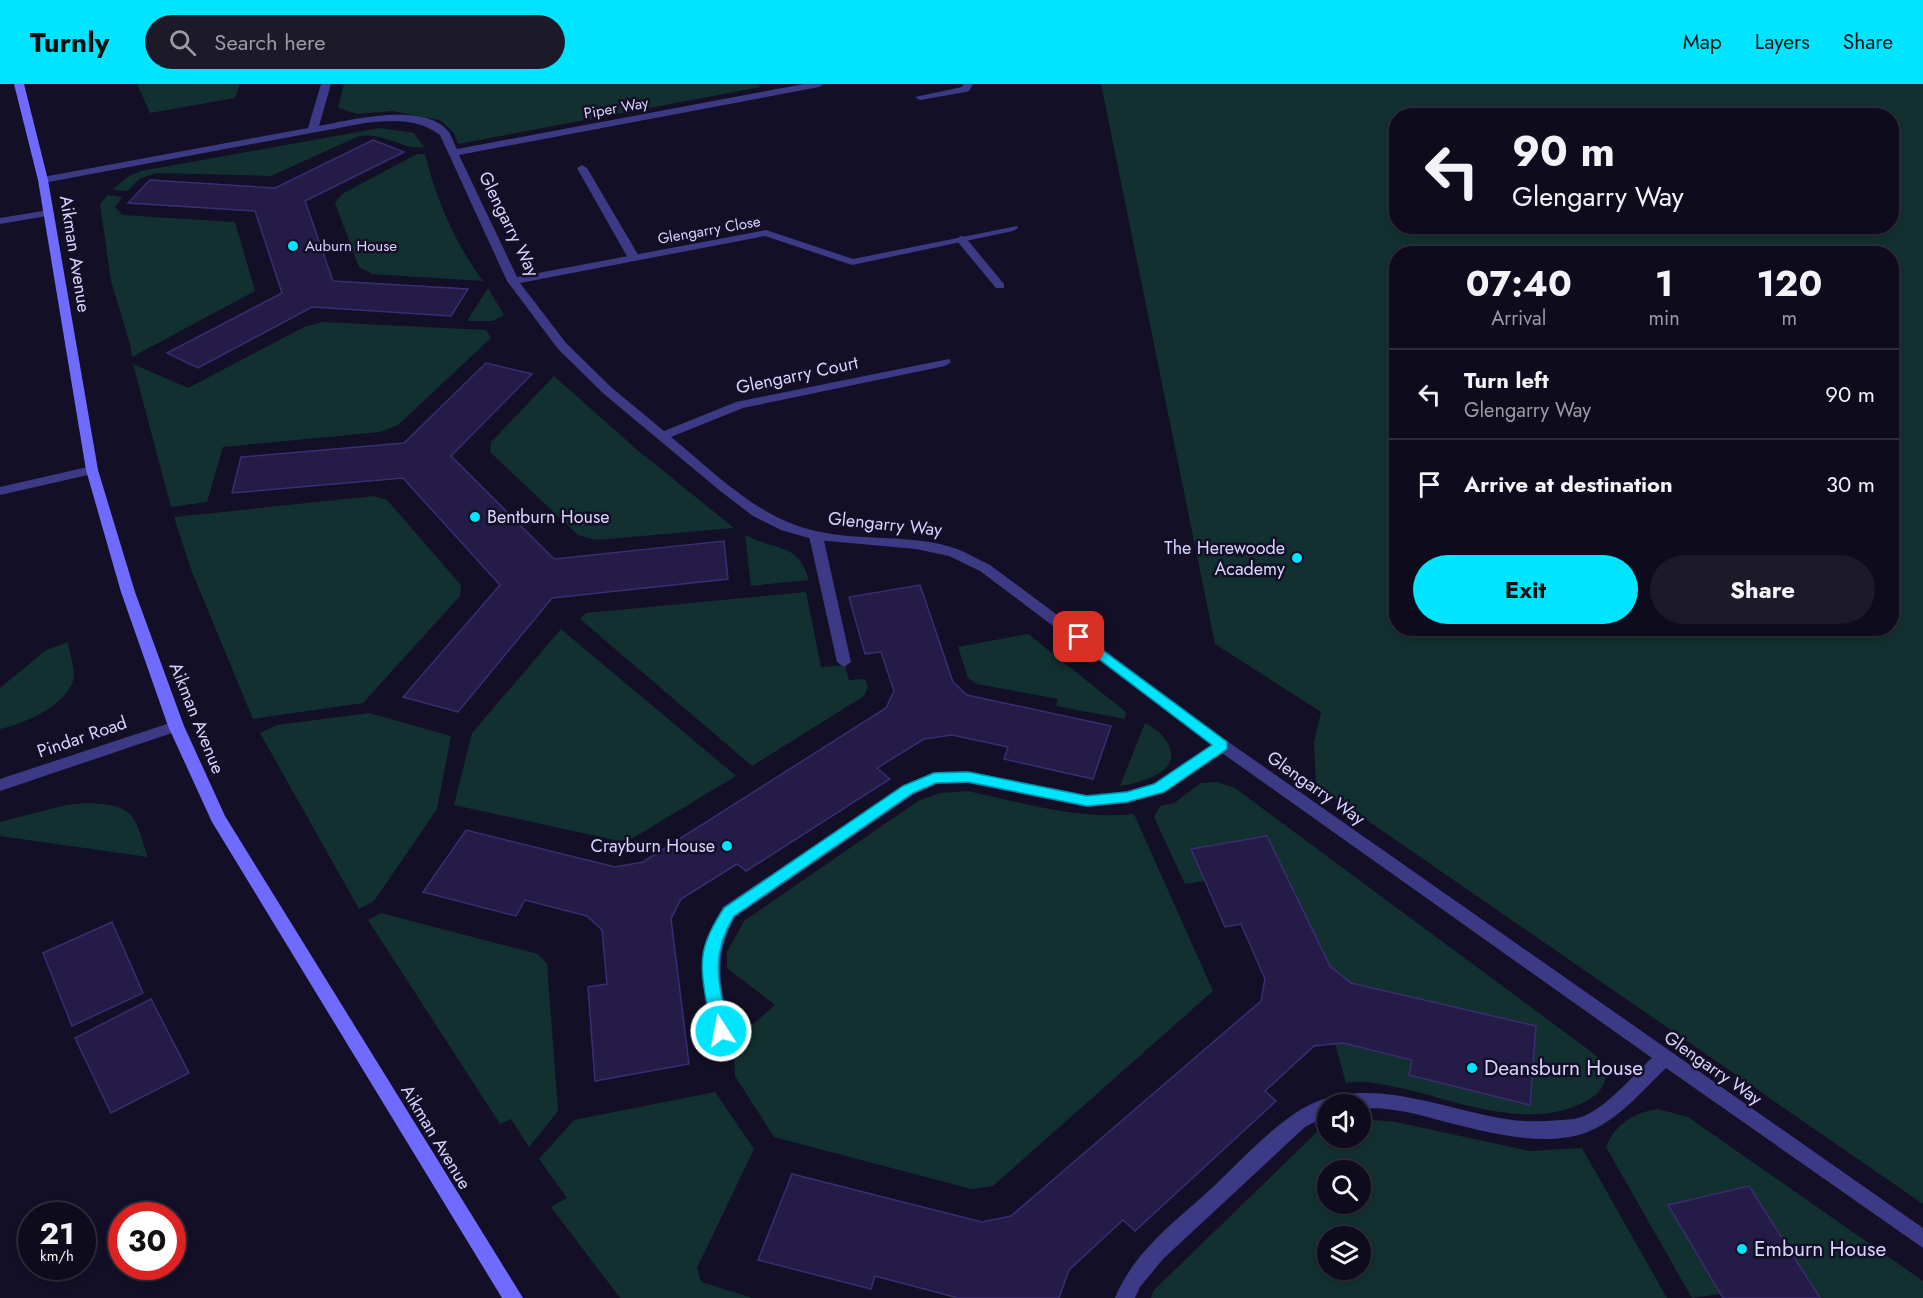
<!DOCTYPE html>
<style>
:root{--surface:#0e0b1c;--page:#1c1929;--text:#f1f3f6;--muted:#9b9ba3;--line:#2e2b3b;--accent:#00e5ff}
body{margin:0;font-family:Jost,sans-serif;background:var(--page);color:var(--text);height:100vh;display:flex;flex-direction:column;font-size:22px;white-space:nowrap}
*{box-sizing:border-box;margin:0}
p{font-size:20px;color:var(--muted)}
.icon{flex:none;width:33px;height:33px;fill:none;stroke:currentColor;stroke-width:2;stroke-linecap:round;stroke-linejoin:round}
.map{position:relative;flex:1;overflow:hidden}
.details{position:absolute;left:1389px;top:162px;width:510px;height:390px;display:flex;flex-direction:column;background:var(--surface);border-radius:24px;box-shadow:0 3px 9px #0003,0 0 0 2px var(--line)}
.details>*{flex:none}
.guide{position:absolute;left:1389px;top:24px;width:510px;height:126px;border-radius:24px;box-shadow:0 3px 9px #0003,0 0 0 2px var(--line);background:#0e0b1c;color:var(--text);overflow:hidden}
.fabs{position:absolute;left:1317px;top:1010px;display:grid;gap:12px}
.fabs a{display:grid;place-items:center;width:54px;height:54px;border-radius:50%;background:var(--surface);box-shadow:0 3px 9px #0003,0 0 0 2px var(--line);font-size:30px}
.speed{position:absolute;left:18px;top:1118px;display:flex;gap:12px;font-size:30px;font-weight:700;text-align:center}
.speed>*{display:grid;place-content:center;width:78px;height:78px;border-radius:50%;background:var(--surface);box-shadow:0 3px 9px #0003,0 0 0 2px var(--line);line-height:1}
.speed small{font-size:15px;font-weight:400}
.speed .limit{border:9px solid #d22;background:#fff;color:#111}
.pin{position:absolute;display:grid;place-items:center;width:51px;height:51px;color:#fff;margin:-26px;border-radius:12px;box-shadow:0 3px 9px #0006}
.me{position:absolute;width:66px;margin:-33px;rotate:349deg;stroke-linejoin:round;filter:drop-shadow(0 0 4px #0008)}
.turn{display:flex;align-items:center;gap:21px;height:126px;padding:0 24px;font-size:27px}
.turn .icon{width:78px;height:78px;stroke-width:2.5}
.turn b{display:block;font-size:42px;line-height:51px}
.eta{display:flex;justify-content:space-evenly;align-items:center;height:102px;text-align:center}
.eta b{font-size:36px;font-weight:700;line-height:42px}
.cta{display:flex;gap:12px;margin-top:auto;padding:12px 24px}
.cta a{flex:1;height:69px;border-radius:36px;background:var(--accent);color:#111;font-size:24px;font-weight:700;line-height:69px;text-align:center}
.cta a+a{background:var(--page);color:var(--text)}
ul{padding:0;list-style:none}
li{display:flex;align-items:center;gap:18px;height:90px;padding:0 24px;border-top:2px solid var(--line)}
li div{flex:1}
li b{display:block;font-size:22px}
li em{font-style:normal}
header{display:flex;align-items:center;gap:36px;box-sizing:border-box;height:84px;padding:0 30px;background:var(--accent);color:#111}
header strong{font-size:28px}
nav{display:flex;gap:33px;margin-inline-start:auto;font-size:21px}
.search{width:420px;height:54px;background:var(--page);display:flex;align-items:center;gap:15px;box-sizing:border-box;padding:0 21px;border-radius:33px;color:var(--muted);font-size:22px}
.map>svg:first-child{display:block}
.green{fill:#12302f;fill-rule:evenodd}
.building{fill:#241b47;stroke:#3b2d73;stroke-width:1.5}
.lines{fill:none;stroke-linecap:round;stroke-linejoin:round}
.lane{fill:#3d3a85;fill-rule:evenodd}
.street{fill:#3d3a85;fill-rule:evenodd}
.secondary{fill:#6f6bff;fill-rule:evenodd}
.route{fill:#00e5ff;stroke:#0095a6;stroke-width:1.5}
.poi-dot{fill:#00e5ff;stroke:#130f26;stroke-width:2}
.labels{text-anchor:middle;stroke-width:5;stroke-linejoin:round;paint-order:stroke}
.far-street-label{font-size:15px;fill:#d9d4ff;stroke:#130f26}
.far-poi-label{font-size:15px;fill:#d9d4ff;stroke:#130f26;text-anchor:start}
.street-label{font-size:18px;fill:#d9d4ff;stroke:#130f26}
.poi-label{font-size:18px;fill:#d9d4ff;stroke:#130f26;text-anchor:end}
.near-poi-label{font-size:21px;fill:#d9d4ff;stroke:#130f26;text-anchor:start}
</style>
<header>
<strong>Turnly</strong>
<div class="search"><svg class="icon" aria-label="search" viewBox="0 0 24 24"><circle cx="10" cy="10" r="6"/><path d="M15 15l6 6"/></svg>Search here</div>
<nav><a>Map</a><a>Layers</a><a>Share</a></nav>
</header>
<div class="map">
<svg width="1923" height="1214" viewBox="0 0 1923 1214">
<rect width="100%" height="100%" fill="#130f26"/>
<g class="green">
<polygon points="137,0 240,0 235,14 150,29"/>
<polygon points="344,0 759,0 761,3 458,60 453,48 440,36 392,27 357,30 338,24"/>
<path d="M1101 0H1923V1120L1316 701 1314 658 1321 628 1215 560ZM1396 32H1892V142H1396ZM1396 170H1892V544H1396Z"/>
<path d="M380 44 414 49 424 63C404 67 386 48 359 52L271 92 156 89 139 95 127 107 112 106 129 92 141 87Z"/>
<path d="M417 70H425C436 115 455 159 483 197L372 190 359 183 335 119 342 110Z"/>
<polygon points="108,111 122,113 115,123 122,131 235,138 255,207 132,273 130,260 111,197 100,120"/>
<polygon points="488,204 504,231 493,237 467,237"/>
<polygon points="324,238 486,246 491,254 398,341 380,348 223,363 207,418 171,423 133,280 188,304 306,242"/>
<polygon points="554,292 635,364 734,444 596,456 578,451 490,368 491,358"/>
<polygon points="374,412 387,416 461,501 460,512 363,619 253,635 192,488 174,433"/>
<path d="M745 451C774 467 798 457 809 496L751 502Z"/>
<polygon points="806,508 821,583 845,581 849,596 865,595 868,603 864,612 752,682 580,535 586,529"/>
<polygon points="561,545 736,692 633,754 619,757 454,721 472,649"/>
<polygon points="1028,550 1126,628 1125,635 1056,622 1058,615 977,600 968,594 958,563"/>
<path d="M68 558C69 568 74 581 74 591 72 620 23 640 0 645V604L46 566Z"/>
<polygon points="369,629 451,652 437,725 374,817 359,825 260,649 277,641"/>
<path d="M1145 639C1155 644 1161 649 1167 658 1185 687 1141 699 1120 702Z"/>
<path d="M1217 698 1235 704 1597 972 1607 988C1604 1006 1596 1013 1580 1020 1526 1045 1459 1018 1405 1005 1385 1001 1366 995 1346 999L1335 960 1343 959 1412 976 1410 991 1530 1020 1536 942 1351 899 1330 882 1267 752 1191 765 1205 797 1185 800 1154 733 1160 722 1174 719 1201 699Z"/>
<path d="M968 707C1023 719 1077 736 1134 730L1213 907 993 1102 971 1105 774 1053 735 992 733 958 775 921 727 884V868L744 837 918 717 940 709Z"/>
<path d="M88 719C137 721 134 732 148 773L0 752V738L66 721Z"/>
<polygon points="381,829 538,870 547,880 558,1027 529,1063 511,1035 500,1040 368,836"/>
<polygon points="715,1008 754,1065 697,1184 701,1198 753,1214 620,1214 551,1123 567,1114 539,1075 574,1036"/>
<path d="M1658 1025 1688 1033 1923 1197V1214H1820L1749 1102 1668 1121 1720 1210 1692 1214 1606 1063C1615 1040 1635 1028 1658 1025Z"/>
<path d="M1361 1035 1396 1038 1529 1067 1582 1064 1667 1214H1151L1153 1207 1316 1049 1327 1042 1328 1053H1360ZM1328 1086H1360V1119H1328ZM1328 1152H1360V1185H1328Z"/>
</g>
<g class="building">
<polygon points="373,56 404,68 305,117 333,197 468,205 451,232 312,223 198,284 167,269 282,209 255,127 128,119 150,96 275,104"/>
<polygon points="486,279 532,290 451,372 554,475 724,457 728,495 552,514 458,628 403,613 500,501 403,394 232,409 241,373 404,359"/>
<polygon points="920,501 953,598 967,611 1111,642 1093,695 1004,675 1008,663 952,651 924,655 877,684 890,695 746,787 737,780 681,815 671,835 689,980 595,997 588,903 607,900 602,846 587,832 525,816 516,832 423,808 466,746 615,783 643,778 886,624 894,607 881,568 865,570 849,513"/>
<polygon points="1267,752 1330,882 1351,899 1536,942 1530,1021 1409,991 1412,976 1343,959 1314,962 1265,1007 1276,1017 1135,1147 1123,1136 1069,1186 1059,1214 958,1214 875,1192 871,1205 758,1176 792,1090 982,1138 1011,1132 1261,917 1265,895 1241,840 1225,843 1191,765"/>
<polygon points="112,838 143,909 72,942 43,869"/>
<polygon points="151,915 189,989 111,1029 75,954"/>
<polygon points="1749,1102 1820,1214 1723,1214 1668,1121"/>
</g>
<g class="lines">
<g class="lane">
<polygon points="582,81 587,84 640,174 638,176 634,177 628,174 577,84"/>
<polygon points="961,152 965,153 1004,200 1004,204 996,204 957,157 956,155"/>
<polygon points="816,448 823,452 851,578 844,583 837,578 809,452"/>
</g>
<g class="street">
<path d="M321 0H331L319 42C350 36 425 17 449 48 452 53 454 60 457 65L804 0H824L819 3 459 71 517 193 766 146 853 175 1017 142 1018 144 1013 147 852 181 765 152 520 199 566 259 612 304 664 347 736 318 949 275 951 278 945 282 743 324 671 353C715 389 759 435 816 447 861 458 912 449 957 465 968 469 979 476 990 481L1227 657 1923 1144V1164L1666 984C1643 1006 1621 1033 1592 1046 1550 1066 1485 1048 1442 1037 1417 1030 1387 1022 1360 1025V1020H1328V1031L1305 1043 1163 1175 1140 1203 1135 1214H1115C1134 1167 1176 1137 1213 1103 1238 1079 1263 1052 1291 1032 1355 984 1437 1024 1506 1035 1529 1039 1552 1037 1574 1035 1601 1031 1632 992 1652 974L1222 669 1164 708 1127 719 1087 723 967 699 936 700 914 710 735 833C712 874 721 903 730 947L727 952 721 955 715 952C710 943 709 931 707 921 699 883 704 857 723 823L902 702 934 688 967 687 1087 711 1127 707 1153 700 1211 661 980 487 949 472 916 465 816 456 781 446 753 432 719 406 604 310 558 265 507 197 440 51C417 34 392 36 365 39L43 99 38 96 43 93 308 44Z"/>
<polygon points="963,0 973,0 969,7 966,8 920,16 915,13 962,3"/>
<polygon points="49,126 53,127 53,131 0,140 0,134"/>
<polygon points="92,382 97,383 98,386 97,389 0,411 0,403"/>
<polygon points="176,637 181,638 184,642 181,646 0,707 0,695"/>
</g>
<polygon class="secondary" points="14,0 24,0 48,96 98,386 135,508 184,642 225,732 523,1214 502,1214 212,738 168,642 121,508 86,386 38,96"/>
</g>
<path class="route" d="M1079 549 1227 658V665L1164 708 1127 718 1087 722 968 698 936 699 913 709 734 832C708 874 720 903 729 947L727 952H715C710 943 709 931 707 921 699 877 699 862 724 824L903 702 934 689 968 688 1087 712 1127 708 1154 700 1212 661 1074 556V550Z"/>
<g class="poi-dot">
<circle cx="293" cy="162" r="6"/>
<circle cx="475" cy="433" r="6"/>
<circle cx="1297" cy="474" r="6"/>
<circle cx="727" cy="762" r="6"/>
<circle cx="1472" cy="984" r="6"/>
<circle cx="1742" cy="1165" r="6"/>
</g>
<g class="labels">
<g class="far-street-label">
<text transform="translate(616 24) rotate(-10)" y="5">Piper Way</text>
<text transform="translate(709 146) rotate(-10)" y="5">Glengarry Close</text>
</g>
<g class="far-poi-label">
<text x="305" y="167">Auburn House</text>
</g>
<g class="street-label">
<text transform="translate(509 140) rotate(64)" y="6">Glengarry Way</text>
<text transform="translate(75 170) rotate(81)" y="6">Aikman Avenue</text>
<text transform="translate(797 291) rotate(-12)" y="6">Glengarry Court</text>
<text transform="translate(885 440) rotate(6)" y="6">Glengarry Way</text>
<text transform="translate(197 634) rotate(68)" y="6">Aikman Avenue</text>
<text transform="translate(82 653) rotate(-19)" y="6">Pindar Road</text>
<text transform="translate(1316 704) rotate(35)" y="6">Glengarry Way</text>
<text transform="translate(1713 984) rotate(35)" y="6">Glengarry Way</text>
<text transform="translate(436 1053) rotate(59)" y="6">Aikman Avenue</text>
</g>
<g class="poi-label">
<text x="487" y="439" text-anchor="start">Bentburn House</text>
<text x="1285" y="470">The Herewoode<tspan x="1285" dy="21">Academy</tspan></text>
<text x="715" y="768">Crayburn House</text>
</g>
<g class="near-poi-label">
<text x="1484" y="991">Deansburn House</text>
<text x="1754" y="1172">Emburn House</text>
</g>
</g>
</svg>
<div class="fabs">
<a><svg class="icon" aria-label="sound" viewBox="0 0 24 24"><path d="M4 9h4l5-4v14l-5-4H4zM17 9q2 3 0 6"/></svg></a>
<a><svg class="icon" aria-label="search" viewBox="0 0 24 24"><circle cx="10" cy="10" r="6"/><path d="M15 15l6 6"/></svg></a>
<a><svg class="icon" aria-label="layers" viewBox="0 0 24 24"><path d="M12 4l9 5-9 5-9-5zM3 14l9 5 9-5"/></svg></a>
</div>
<div class="speed"><div>21<small>km/h</small></div><div class="limit">30</div></div>
<div class="pin" style="left:1079px;top:553px;background:#d93025"><svg class="icon" aria-label="arrive" viewBox="0 0 24 24"><path d="M6 21V4h12l-3 4 3 4H6"/></svg></div>
<svg class="me" style="left:721px;top:947px" viewBox="-20 -20 40 40"><circle r="17" fill="#00e5ff" stroke="#fff" stroke-width="3"/><path d="M0-11L8 9 0 5-8 9z" fill="#fff"/></svg>
<div class="guide">
<div class="turn"><svg class="icon" aria-label="left" viewBox="0 0 24 24"><path d="M17 20v-9H6M10 6l-5 5 5 5"/></svg><div><b>90 m</b>Glengarry Way</div></div>
</div>
<section class="details">
<div class="eta">
<div><b>07:40</b><p>Arrival</p></div>
<div><b>1</b><p>min</p></div>
<div><b>120</b><p>m</p></div>
</div>
<ul>
<li><svg class="icon" aria-label="left" viewBox="0 0 24 24"><path d="M17 20v-9H6M10 6l-5 5 5 5"/></svg><div><b>Turn left</b><p>Glengarry Way</p></div><em>90 m</em></li>
<li><svg class="icon" aria-label="arrive" viewBox="0 0 24 24"><path d="M6 21V4h12l-3 4 3 4H6"/></svg><div><b>Arrive at destination</b></div><em>30 m</em></li>
</ul>
<div class="cta"><a>Exit</a><a>Share</a></div>
</section>
</div>
